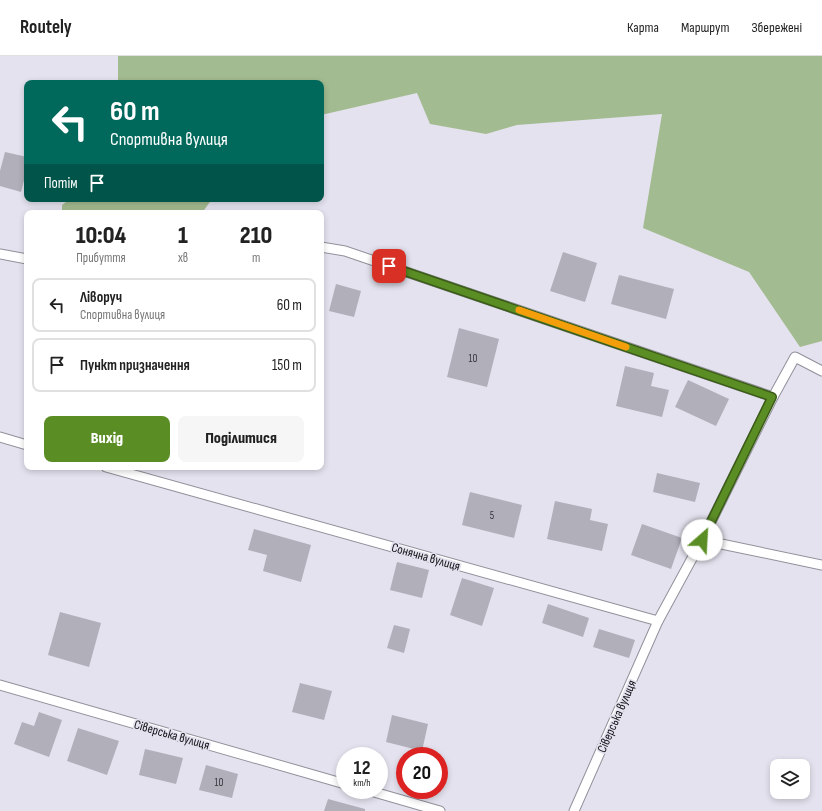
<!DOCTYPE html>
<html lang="uk">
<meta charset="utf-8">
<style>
:root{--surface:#fff;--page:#f6f6f6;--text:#222;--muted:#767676;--line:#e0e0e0;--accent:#5b8d25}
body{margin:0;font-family:"Sofia Sans Condensed",sans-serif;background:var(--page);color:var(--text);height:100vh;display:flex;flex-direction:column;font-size:15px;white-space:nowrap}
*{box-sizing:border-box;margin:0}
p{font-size:13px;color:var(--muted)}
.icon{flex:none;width:22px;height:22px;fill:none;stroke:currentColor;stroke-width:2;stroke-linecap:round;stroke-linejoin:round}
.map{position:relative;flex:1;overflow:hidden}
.details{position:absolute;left:24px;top:154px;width:300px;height:260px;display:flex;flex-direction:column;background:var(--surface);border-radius:8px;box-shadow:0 2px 6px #0003}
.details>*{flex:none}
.guide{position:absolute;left:24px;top:24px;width:300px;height:122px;border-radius:8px;box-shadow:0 2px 6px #0003;background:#00695c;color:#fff;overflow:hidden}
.tools{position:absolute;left:770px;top:703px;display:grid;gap:8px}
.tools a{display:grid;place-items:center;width:40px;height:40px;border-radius:8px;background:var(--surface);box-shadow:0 2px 6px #0003;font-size:20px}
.speed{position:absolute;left:336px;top:691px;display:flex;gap:8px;font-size:20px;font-weight:700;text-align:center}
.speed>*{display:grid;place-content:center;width:52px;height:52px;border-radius:50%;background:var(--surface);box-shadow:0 2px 6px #0003;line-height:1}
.speed small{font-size:10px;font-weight:400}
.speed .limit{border:6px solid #d22;background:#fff;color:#111}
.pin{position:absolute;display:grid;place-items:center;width:34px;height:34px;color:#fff;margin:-17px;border-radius:8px;box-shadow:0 2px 6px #0006}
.me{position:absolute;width:44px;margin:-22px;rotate:26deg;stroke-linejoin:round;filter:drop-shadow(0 0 3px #0008)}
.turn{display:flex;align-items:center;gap:14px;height:84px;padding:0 20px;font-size:18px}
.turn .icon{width:52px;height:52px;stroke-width:2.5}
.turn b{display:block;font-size:28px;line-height:34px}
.then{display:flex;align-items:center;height:38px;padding:0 20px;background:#0003;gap:8px;font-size:15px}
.eta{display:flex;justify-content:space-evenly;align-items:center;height:68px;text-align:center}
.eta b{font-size:24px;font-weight:800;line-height:28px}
.primary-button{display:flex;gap:8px;margin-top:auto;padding:8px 20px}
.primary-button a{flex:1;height:46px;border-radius:8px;background:var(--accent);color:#fff;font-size:16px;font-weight:800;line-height:46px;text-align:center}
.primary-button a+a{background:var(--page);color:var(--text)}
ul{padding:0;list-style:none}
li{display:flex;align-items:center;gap:12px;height:54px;margin:0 8px 6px;padding:0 12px;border:2px solid var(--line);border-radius:8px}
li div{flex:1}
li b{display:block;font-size:15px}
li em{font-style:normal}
header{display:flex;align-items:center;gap:24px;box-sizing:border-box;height:56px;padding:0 20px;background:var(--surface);border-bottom:1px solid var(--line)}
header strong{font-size:19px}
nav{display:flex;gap:22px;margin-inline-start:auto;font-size:14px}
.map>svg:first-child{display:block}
.green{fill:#a3bb90}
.building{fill:#b0afba}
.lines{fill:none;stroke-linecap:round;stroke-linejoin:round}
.lane-casing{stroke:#91909b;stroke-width:11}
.lane{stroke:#fff;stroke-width:9}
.route-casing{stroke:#3b5c18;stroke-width:10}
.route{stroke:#5b8d25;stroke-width:7}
.slow{stroke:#f59e0b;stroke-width:7}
.labels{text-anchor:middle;stroke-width:3.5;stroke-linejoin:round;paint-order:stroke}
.number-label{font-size:11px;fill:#38383e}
.street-label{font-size:13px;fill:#101014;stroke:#e4e2ee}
</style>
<header>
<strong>Routely</strong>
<nav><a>Карта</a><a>Маршрут</a><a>Збережені</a></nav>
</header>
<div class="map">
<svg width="822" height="755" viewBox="0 0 822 755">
<rect width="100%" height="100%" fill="#e4e2ee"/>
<g class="green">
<polygon points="118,0 822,0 822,285 800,291 749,216 643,172 662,58 517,69 486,78 430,68 417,37 321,59 321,27 118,27"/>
<polygon points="70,143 212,143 202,157 62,157 62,149"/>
</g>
<g class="building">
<polygon points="5,96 27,101 27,113 21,136 0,130 0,115"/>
<polygon points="563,196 597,207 585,246 550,235"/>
<polygon points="619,219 674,233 666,263 611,248"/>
<polygon points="336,228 361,235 354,261 329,255"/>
<polygon points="459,272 499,283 487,331 447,321"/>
<polygon points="625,310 654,317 651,330 669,334 662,361 616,350"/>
<polygon points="688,324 729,343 716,370 675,351"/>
<polygon points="657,417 700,427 695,446 653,436"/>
<polygon points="470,436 522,449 514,482 462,469"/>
<polygon points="555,445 592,453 590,464 608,468 602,495 547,483"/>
<polygon points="642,468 682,482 671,513 631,499"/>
<polygon points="254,473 311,489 301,526 263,515 267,499 248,494"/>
<polygon points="397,506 429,514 422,542 390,534"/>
<polygon points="462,522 494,532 482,570 450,559"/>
<polygon points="548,548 589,562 583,581 542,567"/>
<polygon points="60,556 101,567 89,611 48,599"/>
<polygon points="394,569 410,573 404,597 387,592"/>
<polygon points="599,573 635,584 629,602 593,591"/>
<polygon points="300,627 332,635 324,664 292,656"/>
<polygon points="39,656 62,664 49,701 14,688 22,666 34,670"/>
<polygon points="392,659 428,668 422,695 386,686"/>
<polygon points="78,672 119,685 107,719 67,705"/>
<polygon points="145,693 183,702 176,728 139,719"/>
<polygon points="206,709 238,718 232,742 199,734"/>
<polygon points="328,743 365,753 365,755 324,755"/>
</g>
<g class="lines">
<defs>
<g id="lane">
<polyline points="321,191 345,195 773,341"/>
<polyline points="0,198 27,203"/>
<polyline points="822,315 795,301 773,341 702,484 822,509"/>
<polyline points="0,381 27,389"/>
<polyline points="106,411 658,565 702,484"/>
<polyline points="0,629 345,728"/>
<polyline points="367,734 440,755"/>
<polyline points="574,755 658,565"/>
</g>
</defs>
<use href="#lane" class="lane-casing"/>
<use href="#lane" class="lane"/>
</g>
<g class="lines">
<defs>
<polyline id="route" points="389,210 772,341 702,484"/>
</defs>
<use href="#route" class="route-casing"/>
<use href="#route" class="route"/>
<polyline class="slow" points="519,254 626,291"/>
</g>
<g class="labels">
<g class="number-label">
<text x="473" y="306">10</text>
<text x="492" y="463">5</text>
<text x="219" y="730">10</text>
</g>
<g class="street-label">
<text transform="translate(426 500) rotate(16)" y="5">Сонячна вулиця</text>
<text transform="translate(616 660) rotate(-66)" y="5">Сіверська вулиця</text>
<text transform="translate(172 678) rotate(16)" y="5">Сіверська вулиця</text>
</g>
</g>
</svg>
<div class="tools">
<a><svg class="icon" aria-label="layers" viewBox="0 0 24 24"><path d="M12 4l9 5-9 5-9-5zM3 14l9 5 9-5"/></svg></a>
</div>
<div class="speed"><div>12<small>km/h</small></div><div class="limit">20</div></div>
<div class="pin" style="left:389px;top:210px;background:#d93025"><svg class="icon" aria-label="arrive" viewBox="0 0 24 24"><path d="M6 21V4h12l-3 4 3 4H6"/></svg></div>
<svg class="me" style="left:702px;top:484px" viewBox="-20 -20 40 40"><circle r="19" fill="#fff"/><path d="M0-13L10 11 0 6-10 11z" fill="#5b8d25"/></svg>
<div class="guide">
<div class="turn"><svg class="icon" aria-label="left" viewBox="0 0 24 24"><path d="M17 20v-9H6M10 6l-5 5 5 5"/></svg><div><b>60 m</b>Спортивна вулиця</div></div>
<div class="then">Потім<svg class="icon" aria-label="arrive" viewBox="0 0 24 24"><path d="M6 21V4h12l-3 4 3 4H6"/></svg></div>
</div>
<section class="details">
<div class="eta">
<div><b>10:04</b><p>Прибуття</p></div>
<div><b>1</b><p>хв</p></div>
<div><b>210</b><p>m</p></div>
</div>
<ul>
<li><svg class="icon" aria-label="left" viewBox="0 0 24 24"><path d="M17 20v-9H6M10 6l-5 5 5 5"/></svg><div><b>Ліворуч</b><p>Спортивна вулиця</p></div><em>60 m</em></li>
<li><svg class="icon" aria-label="arrive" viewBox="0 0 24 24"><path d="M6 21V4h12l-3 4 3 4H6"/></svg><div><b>Пункт призначення</b></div><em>150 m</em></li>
</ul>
<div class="primary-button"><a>Вихід</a><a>Поділитися</a></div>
</section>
</div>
